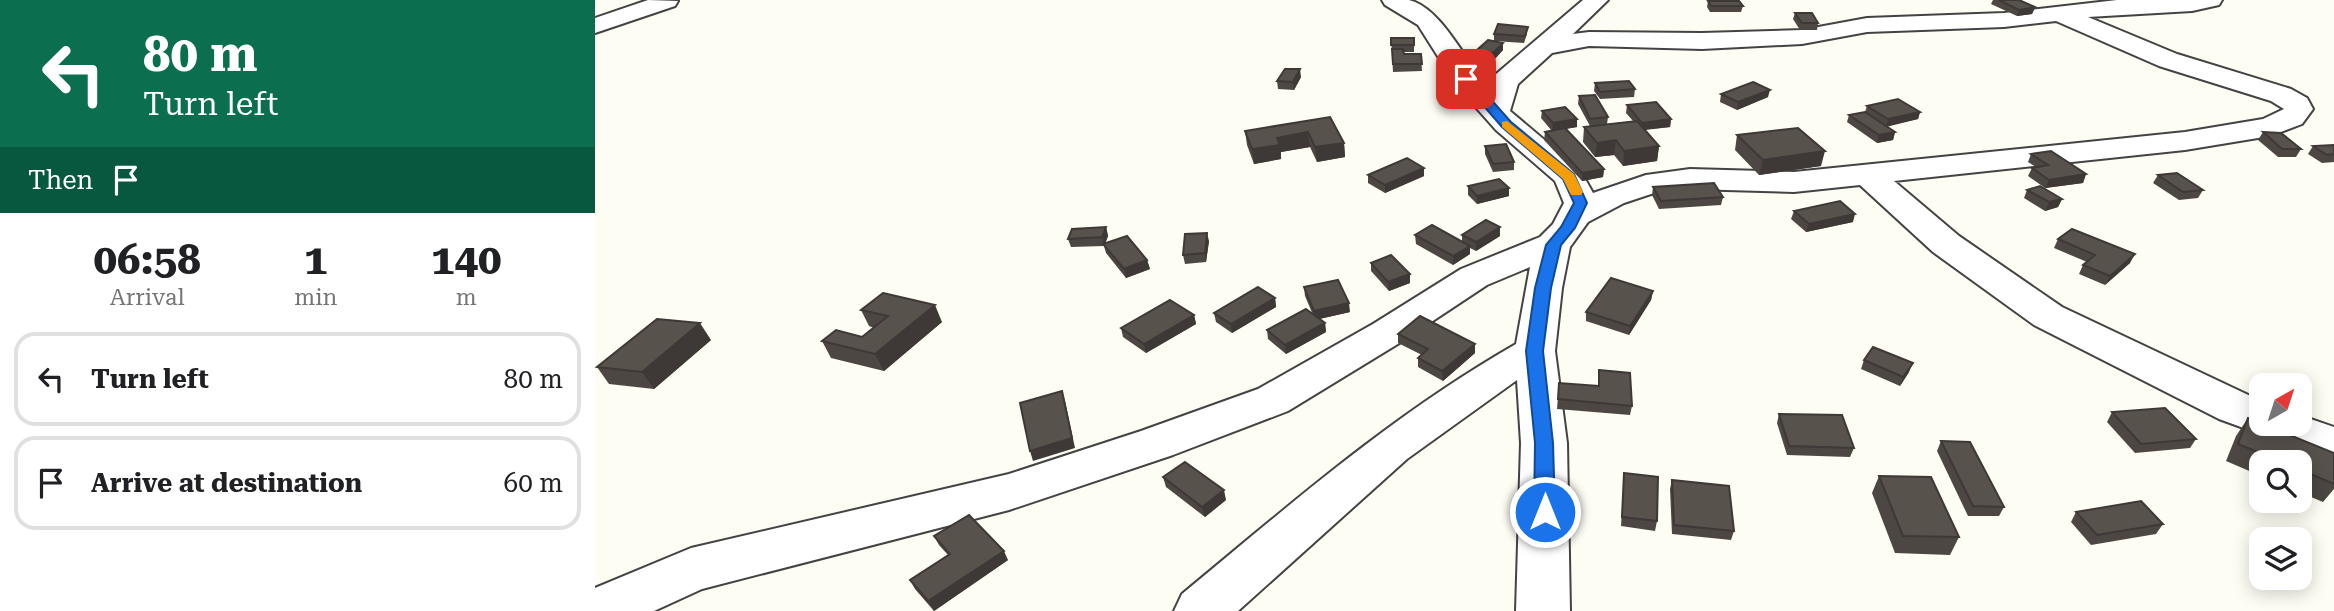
<!DOCTYPE html>
<style>
:root{--surface:#fff;--page:#f6f6f6;--text:#202124;--muted:#757577;--line:#e0e0e0}
body{margin:0;font-family:"Roboto Serif",serif;background:var(--page);color:var(--text);height:100vh;display:flex;flex-direction:column;font-size:26px;white-space:nowrap}
*{box-sizing:border-box;margin:0}
p{font-size:23px;color:var(--muted)}
.icon{flex:none;width:38px;height:38px;fill:none;stroke:currentColor;stroke-width:2;stroke-linecap:round;stroke-linejoin:round}
.map{position:relative;flex:1;overflow:hidden}
.side{display:flex;flex-direction:column;background:var(--surface);width:595px}
.side>*{flex:none}
.hud{background:#0b6e4f;color:#fff;overflow:hidden}
.needle{width:46px;rotate:39deg}
.controls{position:absolute;left:1654px;top:373px;display:grid;gap:14px}
.controls a{display:grid;place-items:center;width:63px;height:63px;border-radius:14px;background:var(--surface);box-shadow:0 4px 18px #0003;font-size:35px}
.pin{position:absolute;display:grid;place-items:center;width:60px;height:60px;color:#fff;margin:-30px;border-radius:14px;box-shadow:0 4px 10px #0006}
.me{position:absolute;width:77px;margin:-38px;rotate:0deg;stroke-linejoin:round;filter:drop-shadow(0 0 5px #0008)}
.turn{display:flex;align-items:center;gap:24px;height:147px;padding:0 28px;font-size:32px}
.turn .icon{width:91px;height:91px;stroke-width:2.5}
.turn b{display:block;font-size:49px;line-height:60px}
.then{display:flex;align-items:center;height:66px;padding:0 28px;background:#0003;gap:14px;font-size:26px}
.eta{display:flex;justify-content:space-evenly;align-items:center;height:119px;text-align:center}
.eta b{font-size:42px;font-weight:700;line-height:49px}
ul{padding:0;list-style:none}
li{display:flex;align-items:center;gap:21px;height:94px;margin:0 14px 10px;padding:0 14px;border:4px solid var(--line);border-radius:21px}
li div{flex:1}
li b{display:block;font-size:26px}
li em{font-style:normal}
main{display:flex;flex:1;min-height:0}
.map>svg:first-child{display:block}
.lines{fill:none;stroke-linecap:round;stroke-linejoin:round}
.street-casing{stroke:#434343;stroke-width:4}
.street{fill:#fff;fill-rule:evenodd}
.wall{fill:#4c4742}
.shaded-wall{fill:#3e3936}
.building{fill:#58524d;stroke:#3e3936;stroke-width:2}
.route{fill:#1a73e8;stroke:#114b97;stroke-width:2}
.slow{fill:#f59e0b}
</style>
<main>
<section class="side">
<div class="hud">
<div class="turn"><svg class="icon" aria-label="left" viewBox="0 0 24 24"><path d="M17 20v-9H6M10 6l-5 5 5 5"/></svg><div><b>80 m</b>Turn left</div></div>
<div class="then">Then<svg class="icon" aria-label="arrive" viewBox="0 0 24 24"><path d="M6 21V4h12l-3 4 3 4H6"/></svg></div>
</div>
<div class="eta">
<div><b>06:58</b><p>Arrival</p></div>
<div><b>1</b><p>min</p></div>
<div><b>140</b><p>m</p></div>
</div>
<ul>
<li><svg class="icon" aria-label="left" viewBox="0 0 24 24"><path d="M17 20v-9H6M10 6l-5 5 5 5"/></svg><div><b>Turn left</b></div><em>80 m</em></li>
<li><svg class="icon" aria-label="arrive" viewBox="0 0 24 24"><path d="M6 21V4h12l-3 4 3 4H6"/></svg><div><b>Arrive at destination</b></div><em>60 m</em></li>
</ul>
</section>
<div class="map">
<svg width="1739" height="611" viewBox="0 0 1739 611">
<rect width="100%" height="100%" fill="#fefdf4"/>
<g class="lines">
<defs>
<g id="street">
<polygon points="53,0 83,1 80,6 0,33 0,18"/>
<path d="M787 0C795 0 806 0 814 0 847 8 871 63 894 88L900 75 988 0H1013L978 34 994 32 1107 33 1207 30 1272 18 1409 13 1522 0H1627L1624 5 1597 11 1493 17 1582 54 1696 89 1712 98 1718 109 1707 124 1675 136 1590 150 1299 181 1364 236 1467 307 1666 401V424H1704V415L1739 427V461L1624 419 1439 325 1338 252 1265 185 1199 192 1095 189 1056 194 1029 203 993 222 975 247 967 288 960 351 972 443 975 611H921L926 443 922 380 812 459 643 611H579L587 594C696 504 797 415 921 344L935 267 892 285 806 342 693 411 578 455 414 510 107 589 59 611H0V588L96 548 414 474 546 431 663 389 778 324 866 269 945 237 958 224 969 203 960 181 901 130 861 85 823 25 790 5ZM1461 21 1564 66 1676 101 1689 109 1668 119 1590 132 1199 172 1095 169 1051 175 998 193 985 170 915 111 923 84 957 53 994 46 1107 49 1207 44 1272 32 1409 27Z"/>
</g>
</defs>
<use href="#street" class="street-casing"/>
<use href="#street" class="street"/>
</g>
<g class="wall">
<polygon points="1398,0 1424,0 1440,7 1437,14 1422,16 1396,4"/>
<polygon points="1113,1 1148,6 1146,12 1115,12 1112,7"/>
<polygon points="1200,13 1223,23 1222,30 1205,30 1198,19"/>
<polygon points="899,34 932,34 929,43 899,41"/>
<polygon points="796,38 819,38 819,52 808,52 809,54 826,54 827,71 798,72"/>
<polygon points="908,43 908,50 898,61 882,57 882,50"/>
<polygon points="706,77 699,90 683,89 682,81"/>
<polygon points="1000,83 1040,89 1039,97 1005,99 999,91"/>
<polygon points="1126,94 1173,97 1142,110 1125,102"/>
<polygon points="984,96 1013,117 1012,124 1038,121 1031,113 1032,105 1076,119 1075,127 1050,130 1064,146 1062,161 1028,166 1019,155 1000,157 988,142 989,127 995,126 983,104"/>
<polygon points="1272,106 1325,112 1323,119 1292,126 1300,132 1298,140 1282,143 1252,122 1254,115 1270,112"/>
<polygon points="947,111 982,119 982,127 971,129 1009,169 1008,177 987,181 949,140 950,132 957,131 946,118"/>
<polygon points="735,117 749,143 750,157 722,162 715,147 686,152 686,159 659,164 652,145 650,131"/>
<polygon points="1668,132 1706,149 1701,157 1683,157 1663,140"/>
<polygon points="1142,135 1226,166 1164,175 1140,150"/>
<polygon points="1739,145 1739,162 1727,163 1713,154 1718,146"/>
<polygon points="890,146 919,162 919,170 898,172 890,154"/>
<polygon points="1436,154 1491,174 1488,183 1450,188 1433,176 1437,168 1441,167 1433,162"/>
<polygon points="829,168 829,176 790,193 773,183 773,175"/>
<polygon points="1563,175 1608,190 1603,198 1584,200 1558,183"/>
<polygon points="873,186 914,188 914,196 882,204 873,195"/>
<polygon points="1058,187 1128,197 1126,205 1064,209 1057,195"/>
<polygon points="1432,190 1467,199 1463,207 1450,211 1429,198"/>
<polygon points="1199,211 1258,222 1211,232 1196,219"/>
<polygon points="511,227 513,236 510,244 552,260 555,269 531,278 511,253 509,246 476,247 473,239"/>
<polygon points="820,235 867,241 867,235 905,236 881,251 875,248 875,254 858,265 821,244"/>
<polygon points="1463,239 1535,263 1510,285 1484,274 1488,265 1492,262 1459,248"/>
<polygon points="614,241 611,262 590,264 588,255"/>
<polygon points="776,263 815,283 794,291 776,271"/>
<polygon points="709,287 755,312 724,319 730,323 731,332 691,354 673,339 672,330 718,315 710,296"/>
<polygon points="1058,291 1056,300 1034,335 991,321 991,312"/>
<polygon points="680,298 681,307 637,333 621,322 619,313"/>
<polygon points="266,310 347,322 289,371 236,358 227,341 267,337 279,328 274,326"/>
<polygon points="599,315 601,324 551,353 528,337 526,328"/>
<polygon points="803,334 880,344 880,353 848,381 823,367 823,358 827,355 803,343"/>
<polygon points="116,340 59,389 14,384 2,367"/>
<polygon points="1269,360 1314,372 1305,386 1266,369"/>
<polygon points="1004,370 1037,406 1035,415 962,409 964,383 1003,386"/>
<polygon points="1517,412 1601,439 1595,448 1540,453 1512,422"/>
<polygon points="1184,414 1259,448 1255,457 1192,455 1182,423"/>
<polygon points="1653,418 1739,453 1739,489 1728,502 1704,492 1704,462 1666,462 1666,476 1631,461 1641,436"/>
<polygon points="1346,441 1409,507 1404,516 1373,516 1342,451"/>
<polygon points="1029,473 1062,521 1060,531 1026,526"/>
<polygon points="1284,476 1364,537 1355,555 1300,553 1277,493"/>
<polygon points="568,477 631,500 610,517 571,487"/>
<polygon points="1077,480 1139,531 1136,540 1077,534 1075,489"/>
<polygon points="1481,512 1568,524 1561,534 1496,545 1476,522"/>
<polygon points="339,536 413,560 339,611 320,589 315,580 353,555 344,545"/>
</g>
<g class="shaded-wall">
<polygon points="1440,7 1437,14 1422,16 1424,10"/>
<polygon points="908,43 908,50 898,61 898,53"/>
<polygon points="705,69 706,77 699,90 698,82"/>
<polygon points="1175,90 1173,97 1142,110 1143,102"/>
<polygon points="1325,112 1323,119 1291,127 1293,119"/>
<polygon points="982,119 982,127 957,131 958,123"/>
<polygon points="1076,119 1075,127 1046,130 1047,123"/>
<polygon points="713,132 715,147 686,152 686,159 659,164 657,149 682,138"/>
<polygon points="1300,132 1298,140 1282,143 1284,135"/>
<polygon points="1021,140 1019,155 1000,157 1002,143"/>
<polygon points="749,143 750,157 722,162 720,147"/>
<polygon points="1064,146 1062,161 1028,166 1029,151"/>
<polygon points="1230,151 1226,166 1164,175 1168,160"/>
<polygon points="829,168 829,176 790,193 790,185"/>
<polygon points="1009,169 1008,177 987,181 987,173"/>
<polygon points="1491,174 1488,183 1450,188 1454,180"/>
<polygon points="914,188 914,196 882,204 882,196"/>
<polygon points="1467,199 1463,207 1450,211 1454,202"/>
<polygon points="1260,214 1258,222 1211,232 1214,224"/>
<polygon points="511,227 513,236 509,246 507,237"/>
<polygon points="905,227 905,236 881,251 881,242"/>
<polygon points="612,233 614,241 611,262 610,253"/>
<polygon points="875,246 875,254 858,265 858,256"/>
<polygon points="1540,254 1535,263 1510,285 1515,276"/>
<polygon points="552,260 555,269 531,278 529,269"/>
<polygon points="815,274 815,283 794,291 793,282"/>
<polygon points="1058,291 1056,300 1034,335 1035,326"/>
<polygon points="680,298 681,307 637,333 636,324"/>
<polygon points="754,303 755,312 720,320 719,311"/>
<polygon points="340,305 347,322 289,371 280,354"/>
<polygon points="599,315 601,324 551,353 549,344"/>
<polygon points="105,323 116,340 59,389 47,372"/>
<polygon points="730,323 731,332 691,354 690,345"/>
<polygon points="880,344 880,353 848,381 847,371"/>
<polygon points="1318,363 1314,372 1305,386 1308,377"/>
<polygon points="467,391 470,401 480,448 438,461 435,451"/>
<polygon points="629,490 631,500 610,517 607,507"/>
<polygon points="409,551 413,560 339,611 333,601"/>
</g>
<g class="building">
<polygon points="1404,0 1424,0 1440,7 1424,10"/>
<polygon points="1113,1 1144,1 1148,6 1116,6"/>
<polygon points="1200,13 1217,13 1223,23 1207,23"/>
<polygon points="903,24 933,27 930,36 899,34"/>
<rect x="796" y="38" width="23" height="7"/>
<polygon points="893,40 908,43 898,53 882,50"/>
<polygon points="797,49 808,49 809,54 826,54 827,64 798,64"/>
<polygon points="690,69 705,69 698,82 682,81"/>
<polygon points="1034,81 1040,89 1005,92 1000,83"/>
<polygon points="1158,82 1175,90 1143,102 1126,94"/>
<polygon points="1000,95 1013,117 995,119 984,96"/>
<polygon points="1303,99 1325,112 1293,119 1272,106"/>
<polygon points="1061,102 1076,119 1047,123 1032,105"/>
<polygon points="970,107 982,119 958,123 947,111"/>
<polygon points="1270,112 1300,132 1284,135 1254,115"/>
<polygon points="735,117 749,143 720,147 713,132 682,138 685,145 657,149 650,131"/>
<polygon points="1042,121 1064,146 1029,151 1021,140 1002,143 989,127"/>
<polygon points="970,128 1009,169 987,173 950,132"/>
<polygon points="1203,128 1230,151 1168,160 1142,135"/>
<polygon points="1668,132 1686,133 1706,149 1687,149"/>
<polygon points="911,144 919,162 898,164 890,146"/>
<polygon points="1739,145 1739,154 1732,155 1718,146"/>
<polygon points="1456,151 1491,174 1454,180 1437,168 1453,165 1436,154"/>
<polygon points="812,158 829,168 790,185 773,175"/>
<polygon points="1582,173 1608,190 1588,192 1563,175"/>
<polygon points="904,179 914,188 882,196 873,186"/>
<polygon points="1119,183 1128,197 1066,201 1058,187"/>
<polygon points="1445,186 1467,199 1454,202 1432,190"/>
<polygon points="1245,201 1260,214 1214,224 1199,211"/>
<polygon points="891,220 905,227 881,242 867,235"/>
<polygon points="837,225 875,246 858,256 820,235"/>
<polygon points="511,227 507,237 473,239 477,229"/>
<polygon points="1477,229 1540,254 1515,276 1488,265 1500,255 1463,239"/>
<polygon points="612,233 610,253 588,255 590,234"/>
<polygon points="532,236 552,260 529,269 508,244"/>
<polygon points="796,255 815,274 793,282 776,263"/>
<polygon points="1016,278 1058,291 1035,326 991,312"/>
<polygon points="743,280 754,303 719,311 709,287"/>
<polygon points="663,287 680,298 636,324 619,313"/>
<polygon points="288,293 340,305 280,354 227,341 241,330 267,337 293,316 266,310"/>
<polygon points="575,300 599,315 549,344 526,328"/>
<polygon points="711,309 730,323 690,345 672,330"/>
<polygon points="825,316 880,344 847,371 823,358 833,349 803,334"/>
<polygon points="62,319 105,323 47,372 2,367"/>
<polygon points="1278,347 1318,363 1308,377 1269,360"/>
<polygon points="1004,370 1035,373 1037,406 963,399 964,383 1004,386"/>
<polygon points="467,391 477,438 435,451 425,403"/>
<polygon points="1570,408 1601,439 1546,444 1517,412"/>
<polygon points="1184,414 1247,415 1259,448 1194,446"/>
<polygon points="1653,418 1739,453 1739,484 1704,469 1704,462 1687,462 1643,444"/>
<polygon points="1346,441 1375,442 1409,507 1378,506"/>
<polygon points="590,462 629,490 607,507 568,477"/>
<polygon points="1029,473 1063,477 1062,521 1027,517"/>
<polygon points="1284,476 1336,477 1364,537 1308,536"/>
<polygon points="1077,480 1134,486 1139,531 1079,525"/>
<polygon points="1546,501 1568,524 1502,535 1481,512"/>
<polygon points="374,515 409,551 333,601 315,580 355,554 339,536"/>
</g>
<polygon class="route" points="867,76 875,76 916,122 979,174 992,203 980,228 966,245 956,288 948,351 958,443 960,512 957,518 950,520 942,518 939,512 940,443 931,351 940,288 951,245 966,227 979,203 968,179 907,127 867,81"/>
<polygon class="slow" points="912,121 979,174 988,192 986,195 976,195 968,179 907,127 907,122"/>
</svg>
<div class="controls">
<a><svg class="needle" viewBox="-14 -14 28 28"><path d="M0-13l5 13h-10z" fill="#e53935"/><path d="M0 13l5-13h-10z" fill="#757577"/></svg></a>
<a><svg class="icon" aria-label="search" viewBox="0 0 24 24"><circle cx="10" cy="10" r="6"/><path d="M15 15l6 6"/></svg></a>
<a><svg class="icon" aria-label="layers" viewBox="0 0 24 24"><path d="M12 4l9 5-9 5-9-5zM3 14l9 5 9-5"/></svg></a>
</div>
<div class="pin" style="left:871px;top:79px;background:#d93025"><svg class="icon" aria-label="arrive" viewBox="0 0 24 24"><path d="M6 21V4h12l-3 4 3 4H6"/></svg></div>
<svg class="me" style="left:950px;top:512px" viewBox="-20 -20 40 40"><circle r="17" fill="#1a73e8" stroke="#fff" stroke-width="3"/><path d="M0-11L8 9 0 5-8 9z" fill="#fff"/></svg>
</div>
</main>
